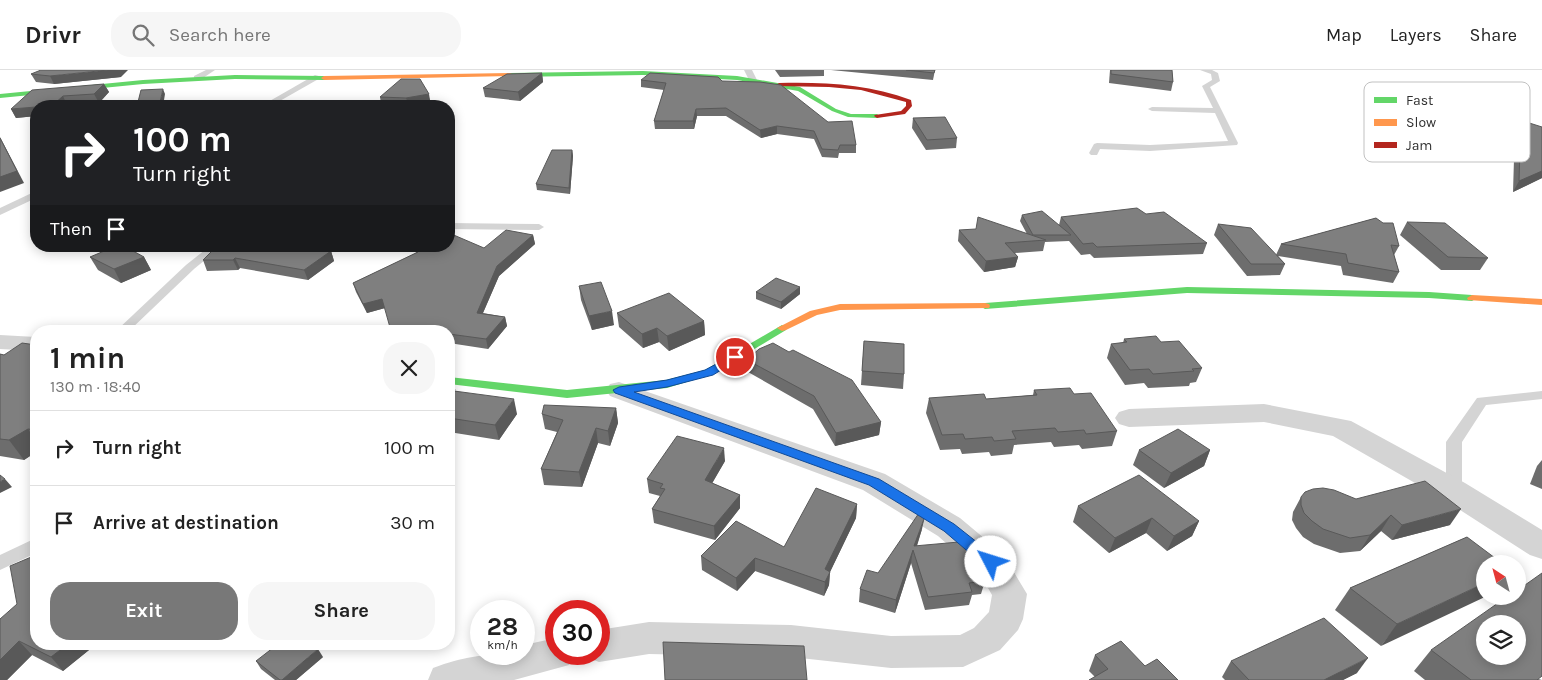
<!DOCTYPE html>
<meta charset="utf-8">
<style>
:root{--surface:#fff;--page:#f6f6f6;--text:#222;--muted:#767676;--line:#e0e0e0;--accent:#787878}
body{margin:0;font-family:Karla,sans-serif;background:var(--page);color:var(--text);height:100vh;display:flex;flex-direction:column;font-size:19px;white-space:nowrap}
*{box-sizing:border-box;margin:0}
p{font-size:16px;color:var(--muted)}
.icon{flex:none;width:28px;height:28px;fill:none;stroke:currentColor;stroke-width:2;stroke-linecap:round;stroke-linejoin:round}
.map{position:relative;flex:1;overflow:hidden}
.sheet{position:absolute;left:30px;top:255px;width:425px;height:325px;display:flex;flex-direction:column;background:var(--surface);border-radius:20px;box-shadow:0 2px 12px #0003}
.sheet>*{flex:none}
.top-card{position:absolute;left:30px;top:30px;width:425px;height:152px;border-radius:20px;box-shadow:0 2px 12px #0003;background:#202124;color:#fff;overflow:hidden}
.needle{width:32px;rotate:324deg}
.buttons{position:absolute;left:1476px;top:485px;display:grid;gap:10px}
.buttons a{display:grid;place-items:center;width:50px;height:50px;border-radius:50%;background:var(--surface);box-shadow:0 2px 12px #0003;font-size:25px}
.speed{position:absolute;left:470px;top:530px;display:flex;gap:10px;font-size:25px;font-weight:700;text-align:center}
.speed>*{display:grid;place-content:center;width:65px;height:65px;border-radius:50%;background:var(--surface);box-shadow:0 2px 12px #0003;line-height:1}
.speed small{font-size:12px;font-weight:400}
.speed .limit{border:8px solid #d22;background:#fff;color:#111}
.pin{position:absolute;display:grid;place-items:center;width:42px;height:42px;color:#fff;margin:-21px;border:2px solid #fff;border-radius:50%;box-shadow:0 1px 5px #0007}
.me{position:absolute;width:55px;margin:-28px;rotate:310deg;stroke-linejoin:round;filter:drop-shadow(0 0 4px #0008)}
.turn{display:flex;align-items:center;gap:18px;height:105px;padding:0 20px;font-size:22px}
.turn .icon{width:65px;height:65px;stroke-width:2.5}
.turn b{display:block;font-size:35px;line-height:42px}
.then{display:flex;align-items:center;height:48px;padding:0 20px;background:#0003;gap:10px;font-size:19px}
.round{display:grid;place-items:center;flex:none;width:52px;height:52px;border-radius:20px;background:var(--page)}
.summary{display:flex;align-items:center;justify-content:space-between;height:85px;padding:0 20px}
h1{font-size:30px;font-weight:700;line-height:38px}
.cta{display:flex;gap:10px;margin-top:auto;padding:10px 20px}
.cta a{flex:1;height:58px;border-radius:20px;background:var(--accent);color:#fff;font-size:20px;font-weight:700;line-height:58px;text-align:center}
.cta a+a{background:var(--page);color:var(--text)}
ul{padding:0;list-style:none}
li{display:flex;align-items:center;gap:15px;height:75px;padding:0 20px;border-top:1px solid var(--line)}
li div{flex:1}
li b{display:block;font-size:19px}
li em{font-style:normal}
header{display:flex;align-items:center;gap:30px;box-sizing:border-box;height:70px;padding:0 25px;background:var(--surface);border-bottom:1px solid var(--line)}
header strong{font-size:24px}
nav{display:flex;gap:28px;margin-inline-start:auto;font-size:18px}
.search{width:350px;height:45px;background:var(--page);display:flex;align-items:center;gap:12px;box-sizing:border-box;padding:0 18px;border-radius:20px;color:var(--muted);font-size:19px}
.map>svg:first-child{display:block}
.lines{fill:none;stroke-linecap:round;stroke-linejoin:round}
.lane{fill:#d4d4d4;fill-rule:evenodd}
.street{fill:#d4d4d4;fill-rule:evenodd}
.fast{fill:#63d668;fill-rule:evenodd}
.slow{fill:#ff974d;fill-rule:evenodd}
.jam{fill:#b3261e;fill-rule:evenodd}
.wall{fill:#6d6d6d}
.shaded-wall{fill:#595959}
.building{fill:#7f7f7f;stroke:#595959;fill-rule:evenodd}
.route{fill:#1a73e8;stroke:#114b97}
.key{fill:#fff;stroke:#c1c1c1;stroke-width:1}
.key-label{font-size:14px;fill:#303030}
</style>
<header>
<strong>Drivr</strong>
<div class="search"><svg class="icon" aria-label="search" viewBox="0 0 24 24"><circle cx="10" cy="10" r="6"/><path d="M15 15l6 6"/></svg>Search here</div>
<nav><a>Map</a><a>Layers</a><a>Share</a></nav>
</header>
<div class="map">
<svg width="1542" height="610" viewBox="0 0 1542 610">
<rect width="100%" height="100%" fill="#fff"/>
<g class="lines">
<g class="lane">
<polygon points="206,0 215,0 200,10 194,10 194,6"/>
<polygon points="744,0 752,0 757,10 756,12 750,12"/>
<polygon points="1200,0 1212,0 1218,3 1220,11 1210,17 1238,73 1237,75 1150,81 1100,79 1097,85 1091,85 1089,83 1094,74 1097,73 1150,75 1228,71 1215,43 1152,41 1148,39 1152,37 1213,38 1202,16 1212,10 1211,4"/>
<polygon points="315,5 322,7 271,36 261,36"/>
<polygon points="36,121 36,128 0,145 0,138"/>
<polygon points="449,153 539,154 544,157 539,160 449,159"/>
<polygon points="210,176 222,176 194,199 129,261 116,261 186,195"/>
<polygon points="1542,321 1542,329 1486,335 1462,372 1462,421 1460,425 1454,427 1448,425 1446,421 1446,372 1477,328"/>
<polygon points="36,468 36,483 0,500 0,485"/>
</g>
<g class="street">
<polygon points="0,265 36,267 36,281 0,279"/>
<polygon points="619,312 885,404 960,448 1003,484 1027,524 1023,549 1018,560 1000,580 963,597 891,598 791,587 649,584 599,592 586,587 584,584 599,584 599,560 649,552 791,555 891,566 960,565 974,558 989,542 992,525 979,502 938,466 863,420 610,326 606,320 610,314"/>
<polygon points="1264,334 1351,351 1465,413 1542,460 1542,489 1530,485 1443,429 1333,366 1264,352 1129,357 1119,354 1115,348 1119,342 1129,339"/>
<path d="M556 568V584H575L569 595 514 610H428L433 598C469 585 487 584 524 584V575Z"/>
</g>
<g class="fast">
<polygon points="643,1 737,6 800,17 836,39 851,44 877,44 880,46 877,48 848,47 832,41 798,21 737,10 643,5 510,7 507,5 510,3"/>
<polygon points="235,5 324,6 327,8 324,10 235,9 143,14 0,28 0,24 143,10"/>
<polygon points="1187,217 1429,222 1472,225 1477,228 1472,231 1429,228 1187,223 985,239 980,236 985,233"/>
<polygon points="782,255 787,258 786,260 713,304 667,318 567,328 449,314 449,307 567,320 666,310 705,300"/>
</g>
<g class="slow">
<polygon points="510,3 512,4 512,6 324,10 321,8 324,6"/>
<polygon points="1472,225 1542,229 1542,235 1468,230 1467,228"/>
<polygon points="985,233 989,234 990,236 989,238 840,240 817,245 786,260 782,261 777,258 810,241 840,234"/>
</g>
<path class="jam" d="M779 13C825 12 868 14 911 30L912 36 905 44 877 48 874 46 875 45 901 41 906 36V32L861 20 829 17 777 16 776 15Z"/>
</g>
<g class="wall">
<polygon points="775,0 824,0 824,6 780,7"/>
<polygon points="831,0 935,0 933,10"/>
<polygon points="1110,0 1172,0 1173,12 1171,21 1109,13"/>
<polygon points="542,3 543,12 520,31 485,27 483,18"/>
<polygon points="31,4 121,7 54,14 36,12"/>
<polygon points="420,9 430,30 408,33 381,33 380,27"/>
<polygon points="641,10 722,11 856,75 856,83 839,83 838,88 822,87 814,69 777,64 761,68 726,46 697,46 694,59 655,59 654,51 664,20 641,17"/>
<polygon points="104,14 109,22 99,33 36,36 36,46 16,48 11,39"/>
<polygon points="913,48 957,68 956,78 926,80 912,58"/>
<polygon points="1542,57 1542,108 1513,122 1514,89 1503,88 1470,71 1475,61"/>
<polygon points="572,80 573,86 570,124 537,120 536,114"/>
<polygon points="1146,144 1207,173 1203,184 1094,188 1090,184 1081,185 1069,171 1045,172 1043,181 1015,183 1018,187 1015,197 984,202 958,171 959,160 1027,164 1020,151 1022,145 1059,155 1061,147"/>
<polygon points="1376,148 1399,176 1394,185 1399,202 1393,213 1343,205 1341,196 1278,186 1285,194 1280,205 1247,206 1214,165 1218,154 1276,185 1281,174"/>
<polygon points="1407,152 1488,188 1480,200 1441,200 1400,165"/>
<polygon points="533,165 535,174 499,206 483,243 505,247 507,256 488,279 449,273 449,261 385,238 367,243 356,222 353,213 416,183 415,179 484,178"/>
<polygon points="151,176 173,176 164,180"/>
<polygon points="217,176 322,176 323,180 331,181 334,191 308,210 240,198 238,200 207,201 203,190"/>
<polygon points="90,187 144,187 151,200 121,213 98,200"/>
<polygon points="579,216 614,255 592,260 581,230"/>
<polygon points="800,217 800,224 781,239 756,229 756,222"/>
<polygon points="617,243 704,251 705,265 669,281 659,272 643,278 619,257"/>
<polygon points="1124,269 1161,272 1202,298 1196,312 1190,313 1189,316 1148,318 1144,313 1125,315 1107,288 1111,274 1123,273"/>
<polygon points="864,271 904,304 903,319 861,315"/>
<polygon points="36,275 36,382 24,390 0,386 0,284 4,285"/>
<polygon points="747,290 881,352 879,365 835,376 813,339 748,302"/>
<polygon points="449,318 456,321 517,344 499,370 449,362"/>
<polygon points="1034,320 1074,324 1117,361 1112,376 1082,379 1079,375 1054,377 1051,372 1014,375 1012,384 991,386 989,382 962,384 960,379 940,380 926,343 929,328 986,329 1033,325"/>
<polygon points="616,338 618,353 610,376 598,373 582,417 544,415 541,399 557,362 545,359 542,344"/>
<polygon points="1139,380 1210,380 1204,396 1164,418 1133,395"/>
<polygon points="1542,390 1542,419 1530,414 1537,396"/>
<polygon points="725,391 712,413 740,425 740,438 715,470 654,453 652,439 660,426 649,423 647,409"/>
<polygon points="1301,427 1356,429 1450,455 1392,470 1381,461 1360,481 1340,483 1314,474 1303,467 1296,458 1292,450 1293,442"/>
<polygon points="857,434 856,448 830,502 829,515 824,526 755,501 737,521 702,500 701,486 784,477"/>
<polygon points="1078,436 1199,451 1192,466 1167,481 1146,463 1109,483 1073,452"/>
<polygon points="922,459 917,476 985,511 981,524 972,525 969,535 925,540 911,493 895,543 859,532 860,519 878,503"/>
<polygon points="1467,467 1381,576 1335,540 1350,518"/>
<polygon points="17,534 36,574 89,580 63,601 32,585 7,610 0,610"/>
<polygon points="1431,580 1542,610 1425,610 1414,601"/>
<polygon points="1095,585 1145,596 1095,607 1089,601"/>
<polygon points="323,587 296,610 275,610 261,599 256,591"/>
<polygon points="1231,591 1357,603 1343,610 1225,610 1222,607"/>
</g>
<g class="shaded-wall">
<polygon points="108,0 128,0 121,7 54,14 50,6"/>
<polygon points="542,3 543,12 520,31 518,22"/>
<polygon points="104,14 109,22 99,33 94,24"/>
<polygon points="163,19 165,24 163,36 159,36"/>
<polygon points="429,24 430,30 408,33 406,28"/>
<polygon points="63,26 67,35 66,36 44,36"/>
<polygon points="36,37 36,46 16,48 11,39"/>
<polygon points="696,39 697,46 694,59 693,51"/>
<polygon points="777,56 777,64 761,68 760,60"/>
<polygon points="0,67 24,113 0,122"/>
<polygon points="572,80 573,86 570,124 569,118"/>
<polygon points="1542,101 1542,108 1513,122 1519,111"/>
<polygon points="533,165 535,174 499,206 479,252 477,243 497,196"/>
<polygon points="162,176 173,176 164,180"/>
<polygon points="313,176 322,176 324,181 311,178"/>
<polygon points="331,181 334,191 308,210 304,200"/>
<polygon points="144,187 151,200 121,213 114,199"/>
<polygon points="1018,187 1015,197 984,202 986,191"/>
<polygon points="235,188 240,198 238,200 233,190"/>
<polygon points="800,217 800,224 781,239 781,232"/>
<polygon points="382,229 385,238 367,243 363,234"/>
<polygon points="612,241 614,255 592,260 589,246"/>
<polygon points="505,247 507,256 488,279 486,269"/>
<polygon points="704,251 705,265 669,281 667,266"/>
<polygon points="657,258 659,272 643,278 642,264"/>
<polygon points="514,329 517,344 499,370 495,355"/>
<polygon points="616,338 618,353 610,376 608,361"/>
<polygon points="881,352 879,365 835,376 836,363"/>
<polygon points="596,358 598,373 582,417 579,402"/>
<polygon points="28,359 36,371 36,382 24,390 9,370"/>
<polygon points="724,378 725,391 706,424 705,410"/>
<polygon points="1210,380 1204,396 1164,418 1171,403"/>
<polygon points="5,409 12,417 0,423 0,412"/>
<polygon points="740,425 740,438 715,470 714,456"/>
<polygon points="857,434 856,448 830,502 829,515 824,526 825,512 829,504 824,513 825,499"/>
<polygon points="1461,439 1450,455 1392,470 1402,455"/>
<polygon points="1391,445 1381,461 1360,481 1370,465"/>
<polygon points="925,446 922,459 914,484 914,476"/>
<polygon points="1152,448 1146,463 1109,483 1115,468"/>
<polygon points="1199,451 1192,466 1167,481 1174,466"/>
<polygon points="913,480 911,493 895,543 896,530"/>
<polygon points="755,488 755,501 737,521 736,508"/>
<polygon points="1485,513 1485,526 1487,526 1381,576 1397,554"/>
<polygon points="19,571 32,585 7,610 0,610 0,590"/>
<polygon points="68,574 83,574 89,580 63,601 51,587"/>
<polygon points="318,579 323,587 296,610 282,610"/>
<polygon points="1368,588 1357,603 1343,610 1324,610"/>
</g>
<g class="building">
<polygon points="41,0 108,0 50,6 31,4"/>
<polygon points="906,0 935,0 934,3"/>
<polygon points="1111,0 1172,0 1173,12 1111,4"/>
<polygon points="542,3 518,22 483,18 507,4"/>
<polygon points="650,3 718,7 722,11 760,12 781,15 828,52 852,51 856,75 840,75 838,80 822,79 814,61 777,56 760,60 726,38 696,39 693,51 654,51 666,13 641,10"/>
<polygon points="401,9 420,9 429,24 406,28 380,27"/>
<polygon points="104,14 94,24 63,26 52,36 36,36 36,37 11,39 32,20"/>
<polygon points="163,19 159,36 137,36 141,20"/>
<polygon points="945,47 957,68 927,70 913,48"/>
<polygon points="1523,51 1542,57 1542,101 1519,111 1520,78 1509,77 1475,61"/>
<polygon points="0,68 17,101 0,107"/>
<polygon points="552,80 572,80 569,118 536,114"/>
<polygon points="1137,138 1146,144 1164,142 1207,173 1097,177 1093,173 1083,174 1061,147"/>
<polygon points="1042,141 1071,165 1033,165 1022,145"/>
<polygon points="978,147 1046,170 1005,173 1018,187 986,191 959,160 976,159"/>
<polygon points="1376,148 1383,153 1393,153 1399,176 1391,175 1399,202 1348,193 1346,184 1281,174"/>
<polygon points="1407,152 1445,153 1488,188 1448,187"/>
<polygon points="1218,154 1251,158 1285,194 1251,194"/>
<polygon points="506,160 533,165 497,196 477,243 505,247 486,269 449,264 449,261 391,261 382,229 363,234 353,213 418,182 415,179 421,176 449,176 449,163 484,178"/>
<polygon points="116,176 124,176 144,187 114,199 90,187"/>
<polygon points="217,176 313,176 311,178 331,181 304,200 235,188 233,190 203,190"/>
<polygon points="776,208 800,217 781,232 756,222"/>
<polygon points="601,212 612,241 589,246 579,216"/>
<polygon points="669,223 704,251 667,266 657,258 642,264 617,243"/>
<polygon points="1156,266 1161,272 1179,271 1202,298 1192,299 1194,301 1153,304 1149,299 1130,300 1111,274 1127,272 1124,269"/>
<polygon points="864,271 904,274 904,304 862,301"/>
<polygon points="22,273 36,275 36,360 28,359 9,370 0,369 0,284 4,285"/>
<polygon points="773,273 789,282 793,280 852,310 881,352 836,363 814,326 747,290 759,279"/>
<polygon points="449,318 455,319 454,321 514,329 495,355 449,348"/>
<polygon points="1070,318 1074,324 1091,323 1117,361 1086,364 1084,360 1058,362 1055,358 1012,361 1016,369 994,371 992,367 965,369 963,364 942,365 929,328 984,324 986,329 1037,325 1034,320"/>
<polygon points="544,335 616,338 608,361 596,358 579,402 541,399 563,350 542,344"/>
<polygon points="1178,359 1210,380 1171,403 1139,380"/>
<polygon points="677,366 724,378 705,410 740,425 714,456 652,439 665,419 660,418 663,414 647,409"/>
<polygon points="0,405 5,409 0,412"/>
<polygon points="1139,405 1199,451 1174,466 1152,448 1115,468 1078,436"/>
<polygon points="1425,411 1461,439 1402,455 1391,445 1370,465 1350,468 1323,459 1312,451 1304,443 1301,435 1301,427 1305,422 1313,419 1323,418 1334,420 1356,429"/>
<polygon points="816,418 857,434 825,499 830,502 825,512 755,488 736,508 701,486 736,451 784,477"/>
<polygon points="919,443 925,446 914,476 959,472 974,485 985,511 969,513 972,522 928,527 913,480 896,530 860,519 867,500 878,503"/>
<polygon points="1467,467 1503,494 1485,494 1485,513 1397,554 1350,518"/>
<polygon points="36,485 36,574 68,574 51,587 19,571 0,590 0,549 17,534 10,496"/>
<path d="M1542 503V606L1537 610H1471L1431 580 1508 526H1518V520ZM1485 554H1518V586H1485Z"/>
<polygon points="1324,548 1368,588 1324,610 1249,610 1231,591"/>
<polygon points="1121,571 1145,596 1157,589 1178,610 1089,610 1108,599 1095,585"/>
<polygon points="663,572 804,576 807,610 665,610"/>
<polygon points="278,574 311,574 318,579 282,610 280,610 256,591"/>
</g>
<polygon class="route" points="735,284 739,285 741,287 739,289 713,305 667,317 634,322 879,409 954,454 997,488 999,492 997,497 991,498 986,497 944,461 869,415 615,323 613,320 619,317 667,310 705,300"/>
<rect x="1364" y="12" width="166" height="80" rx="8" class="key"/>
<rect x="1374" y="27" width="23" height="6" fill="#63d668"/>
<rect x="1374" y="49" width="23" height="7" fill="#ff974d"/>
<rect x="1374" y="72" width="23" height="6" fill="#b3261e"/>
<g class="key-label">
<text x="1406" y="35">Fast</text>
<text x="1406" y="57">Slow</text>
<text x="1406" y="80">Jam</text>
</g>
</svg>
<div class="buttons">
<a><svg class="needle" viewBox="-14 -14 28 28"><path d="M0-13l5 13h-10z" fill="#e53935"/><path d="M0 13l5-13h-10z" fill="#767676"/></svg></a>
<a><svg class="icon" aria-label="layers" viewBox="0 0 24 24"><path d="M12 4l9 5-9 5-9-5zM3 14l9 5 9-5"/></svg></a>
</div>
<div class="speed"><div>28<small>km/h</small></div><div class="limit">30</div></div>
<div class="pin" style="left:735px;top:287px;background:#d93025"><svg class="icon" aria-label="arrive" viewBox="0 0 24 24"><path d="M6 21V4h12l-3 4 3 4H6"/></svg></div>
<svg class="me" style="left:991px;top:492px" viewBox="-20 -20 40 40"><circle r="19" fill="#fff"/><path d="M0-13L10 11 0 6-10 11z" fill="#1a73e8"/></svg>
<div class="top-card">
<div class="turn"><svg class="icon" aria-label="right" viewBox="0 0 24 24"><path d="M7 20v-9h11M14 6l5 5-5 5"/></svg><div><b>100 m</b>Turn right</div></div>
<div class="then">Then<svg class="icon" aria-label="arrive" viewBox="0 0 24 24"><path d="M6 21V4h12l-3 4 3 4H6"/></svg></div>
</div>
<section class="sheet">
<div class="summary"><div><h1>1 min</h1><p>130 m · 18:40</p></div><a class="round"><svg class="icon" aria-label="close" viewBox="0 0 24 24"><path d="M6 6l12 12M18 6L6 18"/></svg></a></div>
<ul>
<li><svg class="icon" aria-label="right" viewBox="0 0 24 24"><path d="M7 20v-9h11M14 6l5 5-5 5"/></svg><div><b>Turn right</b></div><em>100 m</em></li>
<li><svg class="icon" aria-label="arrive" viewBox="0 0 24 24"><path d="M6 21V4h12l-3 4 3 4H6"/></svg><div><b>Arrive at destination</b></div><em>30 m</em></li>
</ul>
<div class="cta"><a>Exit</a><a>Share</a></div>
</section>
</div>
